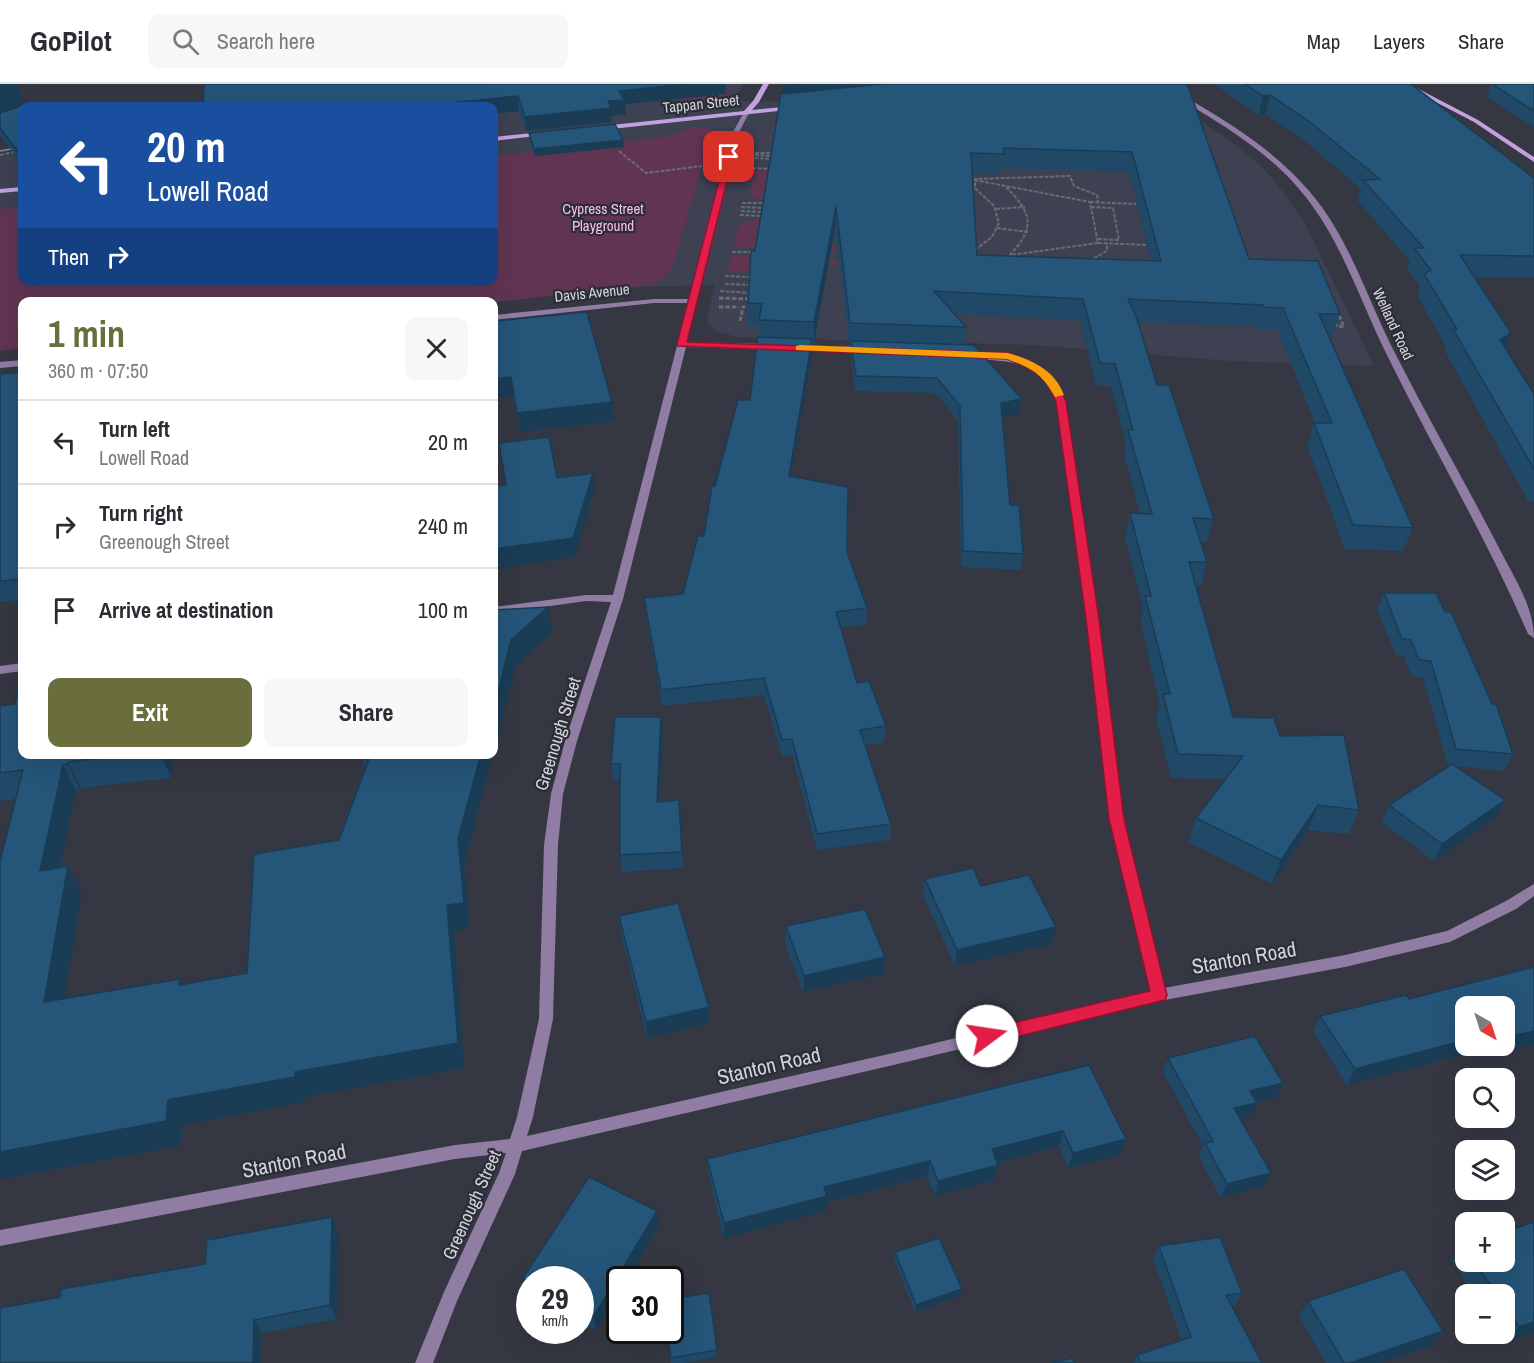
<!DOCTYPE html>
<meta charset="utf-8">
<style>
:root{--surface:#fff;--page:#f7f7f7;--text:#2b2b33;--muted:#7c7c81;--line:#e1e1e2;--accent:#6a6e3c}
body{margin:0;font-family:"Archivo Narrow",sans-serif;background:var(--page);color:var(--text);height:100vh;display:flex;flex-direction:column;font-size:22px;white-space:nowrap}
*{box-sizing:border-box;margin:0}
p{font-size:20px;color:var(--muted)}
.icon{flex:none;width:33px;height:33px;fill:none;stroke:currentColor;stroke-width:2;stroke-linecap:round;stroke-linejoin:round}
.map{position:relative;flex:1;overflow:hidden}
.side{position:absolute;left:18px;top:213px;width:480px;height:462px;display:flex;flex-direction:column;background:var(--surface);border-radius:12px;box-shadow:0 6px 24px #0002}
.side>*{flex:none}
.hud{position:absolute;left:18px;top:18px;width:480px;height:183px;border-radius:12px;box-shadow:0 6px 24px #0002;background:#1a4fa0;color:#fff;overflow:hidden}
.needle{width:39px;rotate:141deg}
.controls{position:absolute;left:1455px;top:912px;display:grid;gap:12px}
.controls a{display:grid;place-items:center;width:60px;height:60px;border-radius:12px;background:var(--surface);box-shadow:0 6px 24px #0002;font-size:30px}
.speed{position:absolute;left:516px;top:1182px;display:flex;gap:12px;font-size:30px;font-weight:700;text-align:center}
.speed>*{display:grid;place-content:center;width:78px;height:78px;border-radius:50%;background:var(--surface);box-shadow:0 6px 24px #0002;line-height:1}
.speed small{font-size:15px;font-weight:400}
.speed .limit{border:3px solid #111;border-radius:9px;background:#fff;color:#111}
.pin{position:absolute;display:grid;place-items:center;width:51px;height:51px;color:#fff;margin:-26px;border-radius:12px;box-shadow:0 3px 9px #0006}
.me{position:absolute;width:66px;margin:-33px;rotate:76deg;stroke-linejoin:round;filter:drop-shadow(0 0 4px #0008)}
.turn{display:flex;align-items:center;gap:21px;height:126px;padding:0 30px;font-size:27px}
.turn .icon{width:78px;height:78px;stroke-width:2.5}
.turn b{display:block;font-size:42px;line-height:51px}
.then{display:flex;align-items:center;height:57px;padding:0 30px;background:#0003;gap:12px;font-size:22px}
.round{display:grid;place-items:center;flex:none;width:63px;height:63px;border-radius:12px;background:var(--page)}
.head{display:flex;align-items:center;justify-content:space-between;height:102px;padding:0 30px}
h1{font-size:36px;font-weight:700;line-height:45px;color:var(--accent)}
.primary-button{display:flex;gap:12px;margin-top:auto;padding:12px 30px}
.primary-button a{flex:1;height:69px;border-radius:12px;background:var(--accent);color:#fff;font-size:24px;font-weight:700;line-height:69px;text-align:center}
.primary-button a+a{background:var(--page);color:var(--text)}
ul{padding:0;list-style:none}
li{display:flex;align-items:center;gap:18px;height:84px;padding:0 30px;border-top:2px solid var(--line)}
li div{flex:1}
li b{display:block;font-size:22px}
li em{font-style:normal}
header{display:flex;align-items:center;gap:36px;box-sizing:border-box;height:84px;padding:0 30px;background:var(--surface);border-bottom:2px solid var(--line)}
header strong{font-size:28px}
nav{display:flex;gap:33px;margin-inline-start:auto;font-size:21px}
.search{width:420px;height:54px;background:var(--page);display:flex;align-items:center;gap:15px;box-sizing:border-box;padding:0 21px;border-radius:12px;color:var(--muted);font-size:22px}
.map>svg:first-child{display:block}
.built{fill:#3d4152}
.green{fill:#613552}
.lines{fill:none;stroke-linecap:round;stroke-linejoin:round}
.path-far1{stroke:#696a74;stroke-width:2;stroke-dasharray:4 1.5;stroke-linecap:butt}
.path{stroke:#696a74;stroke-width:3;stroke-dasharray:4.5 2;stroke-linecap:butt}
.street{fill:#917ca3;fill-rule:evenodd}
.secondary{fill:#c3a1e0;fill-rule:evenodd}
.tram{stroke:#8a8b94;stroke-width:1.5}
.wall{fill:#204968;fill-rule:evenodd}
.shaded-wall{fill:#1a3c55}
.building{fill:#255579;stroke:#1a3c55;stroke-width:1.5;fill-rule:evenodd}
.route{fill:#e11d48;stroke:#92132f;stroke-width:1.5}
.slow{fill:#f59e0b}
.labels{text-anchor:middle;stroke-width:4.5;stroke-linejoin:round;paint-order:stroke}
.far-street-label{font-size:15px;fill:#d3d4db;stroke:#2b2d38}
.far-park-label{font-size:15px;fill:#fdbee5;stroke:#2b2d38}
.street-label{font-size:18px;fill:#d3d4db;stroke:#2b2d38}
.near-street-label{font-size:21px;fill:#d3d4db;stroke:#2b2d38}
</style>
<header>
<strong>GoPilot</strong>
<div class="search"><svg class="icon" aria-label="search" viewBox="0 0 24 24"><circle cx="10" cy="10" r="6"/><path d="M15 15l6 6"/></svg>Search here</div>
<nav><a>Map</a><a>Layers</a><a>Share</a></nav>
</header>
<div class="map">
<svg width="1534" height="1279" viewBox="0 0 1534 1279">
<rect width="100%" height="100%" fill="#353742"/>
<polygon class="built" points="353,0 744,0 734,17 780,18 1136,0 1182,25 1225,53 1259,80 1274,96 1304,137 1374,282 1231,277 1032,261 738,253 718,248 707,239 714,201 642,203 494,218 22,218 22,264 0,267 0,71 22,66 22,196 494,196 494,22"/>
<g class="green">
<path d="M724 8H731C717 21 702 21 683 21L679 15 725 10Z"/>
<polygon points="695,43 712,43 711,53 672,184 665,193 650,201 494,218 22,218 22,264 0,267 0,125 22,123 22,196 494,196 494,72 665,53"/>
<polygon points="754,86 767,87 766,114 763,117 753,113 750,108"/>
<polygon points="759,134 763,134 774,162 885,166 884,169 733,163 738,141"/>
<polygon points="731,172 884,177 838,177 838,180 756,177 754,188 728,187"/>
</g>
<g class="lines">
<g class="path-far1">
<polyline points="619,67 646,89 702,82"/>
<polyline points="755,69 774,69"/>
<polyline points="0,71 22,66"/>
<polyline points="755,71 773,72"/>
<polyline points="754,74 773,75"/>
<polyline points="752,84 771,85"/>
<path d="M969 95 1090 118 1098 159 1010 171C1037 142 1031 128 1005 102"/>
<polyline points="1090,118 1136,120"/>
<polyline points="742,119 765,119"/>
<polyline points="741,123 765,124"/>
<polyline points="1091,123 1113,124 1119,156 1097,155"/>
<polyline points="996,125 1025,123"/>
<polyline points="741,127 764,128"/>
<polyline points="740,131 763,132"/>
<polyline points="997,144 1028,148"/>
<polyline points="1098,159 1147,161"/>
<polyline points="975,166 992,153 999,139 994,122 975,104 975,95 1070,92 1074,102 1097,111 1098,118"/>
<polyline points="732,168 754,168"/>
<polyline points="1089,177 1107,167 1107,159"/>
<polyline points="725,192 751,193"/>
<polyline points="725,200 752,201"/>
<polyline points="720,207 750,209"/>
</g>
<g class="path">
<polyline points="719,214 749,215"/>
<polyline points="719,223 739,223"/>
<polyline points="740,237 743,223 745,223"/>
<polyline points="1335,238 1337,242 1344,243 1337,227"/>
</g>
<g class="street">
<path d="M1156 0C1169 0 1181 10 1192 17 1235 42 1278 70 1310 108 1351 156 1368 218 1397 273 1429 336 1465 398 1498 462 1512 490 1534 522 1534 554L1528 550C1487 454 1433 365 1387 271 1357 211 1339 147 1292 97 1265 68 1231 46 1198 26 1184 17 1168 10 1156 0Z"/>
<path d="M744 28 749 29 738 50 687 258 773 260 777 263 773 266 686 263 623 515 577 657 563 710 558 761 553 935 533 1033 527 1052 902 967 1151 907 1111 735 1086 535 1056 318C1034 268 1008 281 964 273L963 271 967 268C1014 270 1044 271 1066 318L1098 535 1123 735 1164 904 1345 871 1447 847 1506 817 1534 800V812L1516 825 1450 858 1345 883 1159 917 902 979 522 1067 515 1090 457 1217 433 1279H415L444 1208 499 1089 506 1069 455 1075 0 1162V1146L455 1061 510 1055 517 1033 539 935 544 761 551 710 565 657 611 518 586 517 494 530V523L586 511H613L688 219H654L494 236V231L654 215H689L732 50Z"/>
<polygon points="797,261 866,263 870,266 866,269 794,266 794,262"/>
<polygon points="22,276 22,282 0,284 0,278"/>
<polygon points="22,579 22,587 0,590 0,582"/>
</g>
<g class="secondary">
<polygon points="763,0 769,0 759,18 752,26 794,22 797,24 796,25 602,46 599,44 602,42 744,27 753,17"/>
<polygon points="1401,0 1409,0 1478,36 1534,73 1534,78 1474,38"/>
<polygon points="543,48 546,50 545,51 494,57 494,53"/>
<polygon points="22,103 22,107 0,109 0,105"/>
</g>
<g class="tram">
<polyline points="198,22 220,18"/>
<polyline points="0,67 22,63"/>
</g>
</g>
<g class="wall">
<polygon points="0,0 23,18 13,25 22,22 22,80 0,51"/>
<polygon points="204,0 726,10 625,20 626,30 611,32 612,38 526,47 519,27 494,30 494,22"/>
<path d="M1185 0 1249 175 1340 230 1333 252H1329L1413 444 1403 467 1345 465 1307 361 1314 339H1315L1277 245H1257V242L1138 238 1157 301 1214 435 1207 458H1201L1207 478 1201 502 1196 501 1233 633 1280 652 1359 726 1349 750 1308 746 1272 800 1188 758 1196 734 1225 695 1171 694 1156 634 1160 621 1140 536 1143 524 1125 453 1130 429 1140 430 1124 369 1126 359 1111 302H1096L1080 236 954 230 966 243 964 261 1019 330 1002 333 1010 421 1023 470 1021 486 961 483 958 337 936 309 855 307 851 271V261H849L835 144 814 260H812V270L791 392 847 468 867 524 866 540 841 544 857 599 886 642 884 659 865 661 891 740 890 756 817 766 792 671 782 673 764 611 662 622 646 531 644 514 683 510 704 452 715 402 750 316 759 253V241H748V219L755 167 781 10ZM1002 84 1129 88 1151 177 977 171 972 89H1002Z"/>
<polygon points="1214,0 1411,0 1534,94 1534,193 1474,193 1511,249 1505,263 1534,310 1534,419 1533,417 1528,417 1445,267 1446,263 1417,211 1420,202 1407,185 1410,177 1357,116 1360,104 1305,57 1265,30 1259,31"/>
<polygon points="1491,0 1534,0 1534,43 1487,13"/>
<polygon points="529,49 623,56 624,63 535,72 529,56"/>
<polygon points="494,237 614,337 520,348 513,312"/>
<polygon points="22,288 22,516 0,518 0,290"/>
<polygon points="1384,509 1513,670 1504,687 1455,682 1505,716 1496,733 1434,777 1382,738 1389,721 1450,682 1448,681 1423,593 1412,593 1404,572 1396,572 1377,525"/>
<polygon points="0,622 22,670 206,670 174,675 171,694 81,704 80,706 76,707 60,783 82,808 64,914 182,900 247,889 339,756 365,685 362,674 364,670 493,670 464,781 470,844 454,847 464,984 305,1013 305,1018 182,1041 180,1062 0,1095 16,715 0,717"/>
<polygon points="663,649 659,718 679,716 683,784 622,788 620,771 620,697 613,697 611,680"/>
<polygon points="925,795 981,802 1052,860 955,882 923,811"/>
<polygon points="619,832 710,939 647,954 621,848"/>
<polygon points="786,842 885,873 883,890 803,908 785,859"/>
<path d="M1534 883V960L1486 973 1481 966 1347 1001 1313 948 1320 932 1406 911 1409 915ZM1466 922H1504V962H1466Z"/>
<polygon points="1168,974 1283,999 1277,1013 1256,1018 1257,1019 1251,1032 1240,1035 1271,1089 1264,1102 1221,1114 1199,1073 1203,1062 1163,988"/>
<polygon points="1089,981 1126,1055 1121,1071 1068,1084 1059,1062 997,1079 995,1096 935,1112 927,1092 827,1118 826,1127 724,1154 708,1090 707,1075"/>
<polygon points="332,1133 338,1148 337,1235 262,1249 262,1279 0,1279 60,1213 205,1180"/>
<polygon points="1534,1138 1534,1248 1507,1257 1501,1250 1504,1250 1504,1210 1475,1210 1452,1176 1463,1161 1466,1161 1466,1178 1504,1178"/>
<polygon points="659,1142 596,1247 580,1238 580,1196 530,1196 530,1210 527,1209 523,1194"/>
<polygon points="1159,1162 1242,1209 1235,1221 1231,1222 1262,1279 1182,1256 1153,1175"/>
<polygon points="895,1168 960,1212 915,1228 894,1176"/>
<polygon points="1308,1217 1443,1247 1432,1261 1381,1279 1326,1279 1299,1232"/>
<polygon points="667,1246 717,1266 717,1273 685,1279 671,1279"/>
<polygon points="1137,1271 1141,1279 1134,1279"/>
</g>
<g class="shaded-wall">
<polygon points="0,0 17,0 23,18 0,34"/>
<polygon points="685,0 725,0 726,10 625,20 626,30 611,32 612,38 526,47 525,33 608,17 619,7"/>
<polygon points="801,0 979,0 783,21 783,2"/>
<polygon points="1270,11 1265,30 1259,31 1263,12"/>
<polygon points="518,12 519,27 494,30 494,22 421,22"/>
<polygon points="623,56 624,63 535,72 534,65"/>
<polygon points="836,123 835,144 814,260 814,238"/>
<polygon points="1511,249 1502,271 1500,256"/>
<polygon points="812,255 812,270 788,408 789,392"/>
<polygon points="511,293 513,312 494,314 494,295"/>
<polygon points="1022,315 1019,330 999,334 1001,319"/>
<polygon points="612,318 614,337 520,348 517,329"/>
<polygon points="593,389 594,408 575,473 494,485 494,465"/>
<polygon points="548,523 552,548 516,582 494,668 494,624 511,556"/>
<polygon points="661,633 663,649 658,735 657,718"/>
<polygon points="161,670 206,670 174,675 171,694"/>
<polygon points="481,670 493,670 464,781 470,844 454,847 464,984 305,1013 305,1018 182,1041 180,1062 0,1095 0,1068 168,1016 295,988 447,821 458,755"/>
<polygon points="68,678 81,704 80,706 68,680"/>
<polygon points="63,681 76,707 54,812 40,787"/>
<polygon points="1505,716 1496,733 1434,777 1442,760"/>
<polygon points="1318,721 1308,746 1272,800 1281,776"/>
<polygon points="68,782 82,808 60,943 44,918"/>
<polygon points="1056,843 1052,860 955,882 957,866"/>
<polygon points="885,873 883,890 803,908 804,892"/>
<polygon points="709,923 710,939 647,954 646,938"/>
<polygon points="1534,947 1534,960 1486,973 1493,962 1504,962 1504,954"/>
<polygon points="1466,956 1466,962 1484,962 1481,966 1347,1001 1355,985"/>
<polygon points="1283,999 1277,1013 1244,1021 1250,1007"/>
<polygon points="1257,1019 1251,1032 1228,1038 1234,1024"/>
<polygon points="1063,1047 1059,1062 988,1081 992,1065"/>
<polygon points="1126,1055 1121,1071 1068,1084 1073,1069"/>
<polygon points="930,1077 927,1092 827,1118 826,1127 724,1154 724,1139 824,1103"/>
<polygon points="998,1081 995,1096 935,1112 938,1097"/>
<polygon points="1271,1089 1264,1102 1221,1114 1227,1100"/>
<polygon points="657,1127 659,1142 627,1196 620,1196 620,1208 596,1247 594,1232"/>
<polygon points="332,1133 338,1148 337,1235 330,1221"/>
<polygon points="962,1205 960,1212 915,1228 916,1221"/>
<polygon points="254,1236 262,1249 262,1279 253,1279"/>
<polygon points="1534,1238 1534,1248 1507,1257 1519,1243"/>
<polygon points="1443,1247 1432,1261 1381,1279 1350,1279"/>
</g>
<g class="building">
<polygon points="204,0 685,0 619,7 625,16 608,17 611,24 525,33 518,12 421,22 203,22"/>
<polygon points="783,0 801,0 783,2"/>
<path d="M883 0H1185L1188 2 1249 175 1318 177 1340 230H1319L1413 444 1353 441 1314 339H1332L1283 224 1263 223V221L1128 215 1137 235 1157 301H1169L1214 435 1193 434 1207 478H1189L1233 633 1271 634 1273 631 1280 652 1344 651 1359 726 1318 721 1281 776 1196 734 1243 672 1178 670 1163 610H1170L1145 512H1151L1130 429 1152 430 1128 346H1133L1115 280 1100 279 1083 215 934 207 966 243 850 239 836 123 814 238 759 236 762 220 748 219 751 167H755L781 10ZM1003 64 1132 68 1161 177 977 171 971 69 1004 70Z"/>
<polygon points="1245,0 1411,0 1534,94 1534,172 1460,171 1511,249 1500,256 1534,310 1534,385 1453,245 1457,245 1424,190 1431,186 1414,164 1424,164 1363,96 1380,95 1310,38 1270,11 1263,12"/>
<polygon points="1492,0 1534,0 1534,27"/>
<polygon points="30,19 33,22 22,22 22,73 0,44 0,29"/>
<polygon points="615,40 623,56 534,65 529,49"/>
<polygon points="587,228 612,318 517,329 511,293 494,295 494,237"/>
<polygon points="758,253 812,255 789,392 848,403 847,468 867,524 836,528 857,599 869,597 886,642 860,646 891,740 817,750 792,655 782,656 764,594 661,606 644,514 683,510 698,452 704,452 712,402 715,402 738,316 750,316"/>
<polygon points="851,257 974,261 1022,315 1001,319 1010,421 1019,421 1023,470 963,467 960,322 937,294 856,292"/>
<polygon points="22,288 22,495 0,497 0,290"/>
<polygon points="549,353 557,394 593,389 573,454 494,465 494,402 506,401 499,359"/>
<polygon points="1384,509 1436,509 1445,528 1451,528 1492,620 1496,620 1513,670 1456,665 1431,577 1419,576 1411,556 1402,555"/>
<polygon points="548,523 511,556 494,624 494,526"/>
<polygon points="22,608 22,670 135,670 68,678 68,680 63,681 40,787 68,782 44,918 180,895 179,901 247,889 254,770 339,756 369,675 362,674 364,670 481,670 458,755 464,819 447,821 458,959 295,988 295,993 168,1016 166,1037 0,1068 0,777 23,686 0,689 0,622 15,620 17,609"/>
<polygon points="615,633 661,633 657,718 679,716 682,768 620,771 620,680 611,680"/>
<polygon points="1452,680 1505,716 1442,760 1389,721"/>
<polygon points="973,784 981,802 1029,791 1056,843 957,866 925,795"/>
<polygon points="678,819 709,923 646,938 619,832"/>
<polygon points="865,825 885,873 804,892 786,842"/>
<polygon points="1534,883 1534,947 1504,954 1504,922 1466,922 1466,956 1355,985 1320,932 1406,911 1409,915"/>
<polygon points="1255,952 1283,999 1250,1007 1257,1019 1234,1024 1271,1089 1227,1100 1205,1059 1213,1057 1168,974"/>
<polygon points="1089,981 1126,1055 1073,1069 1063,1047 992,1065 998,1081 938,1097 930,1077 824,1103 827,1112 724,1139 707,1075"/>
<polygon points="589,1093 657,1127 594,1232 580,1225 580,1196 530,1196 530,1198 523,1194"/>
<polygon points="332,1133 330,1221 254,1236 253,1279 0,1279 0,1224 60,1213 61,1205 205,1180 207,1156"/>
<polygon points="1534,1138 1534,1238 1519,1243 1504,1222 1504,1210 1497,1210 1474,1178 1504,1178 1504,1148"/>
<polygon points="1220,1153 1242,1209 1226,1211 1262,1279 1141,1279 1137,1271 1191,1253 1159,1162"/>
<polygon points="939,1154 962,1205 916,1221 895,1168"/>
<polygon points="1404,1185 1443,1247 1350,1279 1344,1279 1308,1217"/>
<polygon points="709,1209 717,1266 671,1274 667,1246 670,1246 670,1215"/>
<polygon points="1073,1274 1074,1279 1052,1279"/>
</g>
<path class="route" d="M729 70 733 73 687 258 1008 269C1037 277 1056 289 1066 318L1099 535 1124 735 1167 911 1165 916 987 960 982 958 979 952 982 947 987 945 1150 907 1109 735 1086 535 1056 318C1046 291 1033 285 1007 275L678 262 677 260 725 73Z"/>
<path class="slow" d="M800 261 1008 269C1032 276 1055 286 1064 311L1055 313C1042 289 1031 284 1007 275L796 266V262Z"/>
<g class="labels">
<g class="far-street-label">
<text transform="translate(701 20) rotate(-6)" y="5">Tappan Street</text>
<text transform="translate(592 209) rotate(-6)" y="5">Davis Avenue</text>
<text transform="translate(1393 240) rotate(65)" y="5">Welland Road</text>
</g>
<g class="far-park-label">
<text x="603" y="130">Cypress Street<tspan x="603" dy="17">Playground</tspan></text>
</g>
<g class="street-label">
<text transform="translate(558 650) rotate(-73)" y="6">Greenough Street</text>
<text transform="translate(472 1121) rotate(-66)" y="6">Greenough Street</text>
</g>
<g class="near-street-label">
<text transform="translate(1244 874) rotate(-10)" y="7">Stanton Road</text>
<text transform="translate(769 982) rotate(-13)" y="7">Stanton Road</text>
<text transform="translate(294 1077) rotate(-11)" y="7">Stanton Road</text>
</g>
</g>
</svg>
<div class="controls">
<a><svg class="needle" viewBox="-14 -14 28 28"><path d="M0-13l5 13h-10z" fill="#e53935"/><path d="M0 13l5-13h-10z" fill="#7c7c81"/></svg></a>
<a><svg class="icon" aria-label="search" viewBox="0 0 24 24"><circle cx="10" cy="10" r="6"/><path d="M15 15l6 6"/></svg></a>
<a><svg class="icon" aria-label="layers" viewBox="0 0 24 24"><path d="M12 4l9 5-9 5-9-5zM3 14l9 5 9-5"/></svg></a>
<a>+</a>
<a>−</a>
</div>
<div class="speed"><div>29<small>km/h</small></div><div class="limit">30</div></div>
<div class="pin" style="left:729px;top:73px;background:#d93025"><svg class="icon" aria-label="arrive" viewBox="0 0 24 24"><path d="M6 21V4h12l-3 4 3 4H6"/></svg></div>
<svg class="me" style="left:987px;top:952px" viewBox="-20 -20 40 40"><circle r="19" fill="#fff"/><path d="M0-13L10 11 0 6-10 11z" fill="#e11d48"/></svg>
<div class="hud">
<div class="turn"><svg class="icon" aria-label="left" viewBox="0 0 24 24"><path d="M17 20v-9H6M10 6l-5 5 5 5"/></svg><div><b>20 m</b>Lowell Road</div></div>
<div class="then">Then<svg class="icon" aria-label="right" viewBox="0 0 24 24"><path d="M7 20v-9h11M14 6l5 5-5 5"/></svg></div>
</div>
<section class="side">
<div class="head"><div><h1>1 min</h1><p>360 m · 07:50</p></div><a class="round"><svg class="icon" aria-label="close" viewBox="0 0 24 24"><path d="M6 6l12 12M18 6L6 18"/></svg></a></div>
<ul>
<li><svg class="icon" aria-label="left" viewBox="0 0 24 24"><path d="M17 20v-9H6M10 6l-5 5 5 5"/></svg><div><b>Turn left</b><p>Lowell Road</p></div><em>20 m</em></li>
<li><svg class="icon" aria-label="right" viewBox="0 0 24 24"><path d="M7 20v-9h11M14 6l5 5-5 5"/></svg><div><b>Turn right</b><p>Greenough Street</p></div><em>240 m</em></li>
<li><svg class="icon" aria-label="arrive" viewBox="0 0 24 24"><path d="M6 21V4h12l-3 4 3 4H6"/></svg><div><b>Arrive at destination</b></div><em>100 m</em></li>
</ul>
<div class="primary-button"><a>Exit</a><a>Share</a></div>
</section>
</div>
